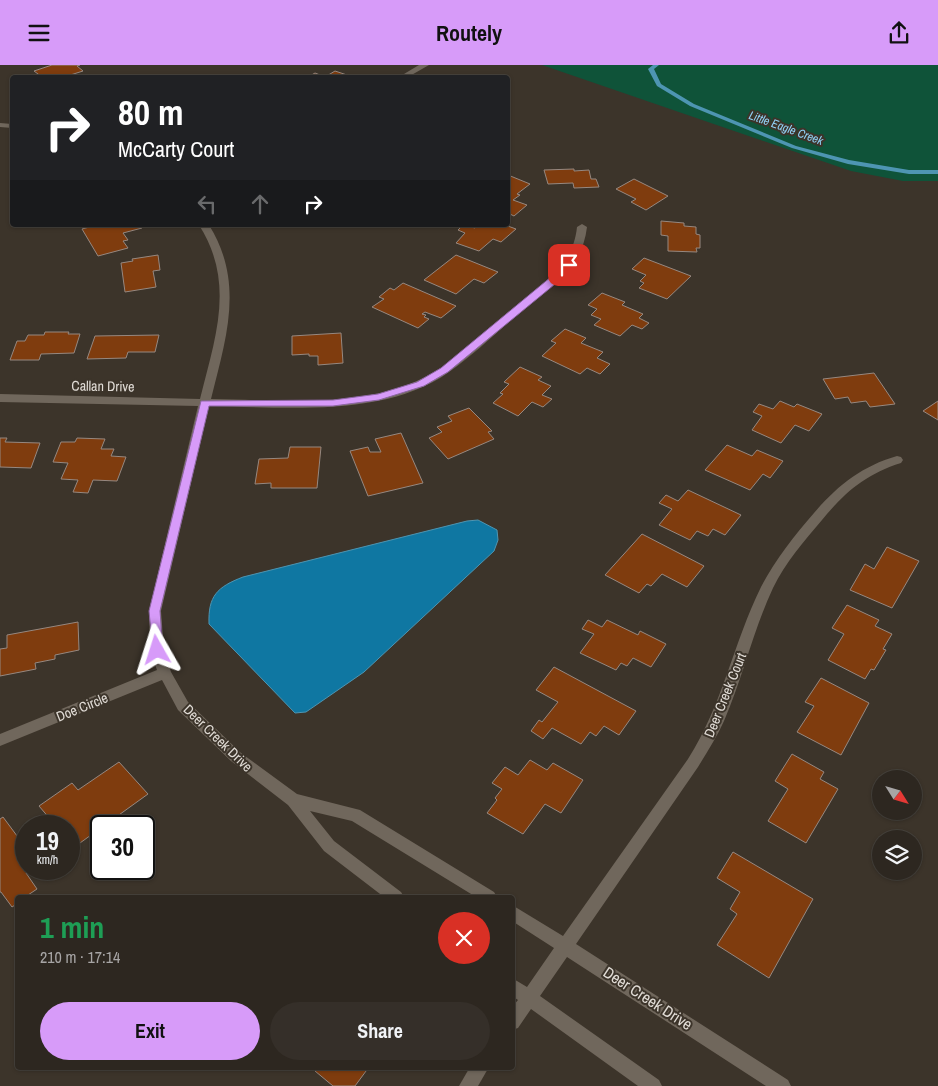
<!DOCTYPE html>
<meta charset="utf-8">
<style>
:root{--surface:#2d2720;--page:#352f29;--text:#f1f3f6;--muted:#a7a5a5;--line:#48443e;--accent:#d79bf9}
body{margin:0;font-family:"Archivo Narrow",sans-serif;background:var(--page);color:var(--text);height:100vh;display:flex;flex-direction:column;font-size:19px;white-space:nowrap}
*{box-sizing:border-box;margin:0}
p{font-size:16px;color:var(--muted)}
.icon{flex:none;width:28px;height:28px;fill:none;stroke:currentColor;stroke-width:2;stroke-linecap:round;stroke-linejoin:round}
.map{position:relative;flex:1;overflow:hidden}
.side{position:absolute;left:15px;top:830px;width:500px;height:175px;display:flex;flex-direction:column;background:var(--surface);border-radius:5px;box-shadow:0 1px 4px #0004,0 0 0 1px var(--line)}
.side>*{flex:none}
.hud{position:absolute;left:10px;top:10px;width:500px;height:152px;border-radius:5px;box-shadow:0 1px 4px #0004,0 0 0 1px var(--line);background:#202124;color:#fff;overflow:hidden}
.needle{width:32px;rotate:127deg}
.fabs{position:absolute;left:872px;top:705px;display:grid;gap:10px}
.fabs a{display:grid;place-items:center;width:50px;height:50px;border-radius:50%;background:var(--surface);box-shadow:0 1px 4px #0004,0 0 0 1px var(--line);font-size:25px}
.speed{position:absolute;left:15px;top:750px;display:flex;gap:10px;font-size:25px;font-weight:700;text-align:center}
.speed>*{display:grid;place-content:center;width:65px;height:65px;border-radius:50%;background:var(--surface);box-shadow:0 1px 4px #0004,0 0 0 1px var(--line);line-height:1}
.speed small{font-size:12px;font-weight:400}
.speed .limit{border:2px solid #111;border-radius:8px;background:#fff;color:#111}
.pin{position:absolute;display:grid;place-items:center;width:42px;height:42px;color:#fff;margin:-21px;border-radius:10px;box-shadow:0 2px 8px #0006}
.me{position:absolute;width:55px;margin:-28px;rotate:354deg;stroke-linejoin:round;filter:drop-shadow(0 0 4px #0008)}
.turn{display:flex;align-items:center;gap:18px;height:105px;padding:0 25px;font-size:22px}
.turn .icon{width:65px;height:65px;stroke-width:2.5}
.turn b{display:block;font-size:35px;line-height:42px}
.lanes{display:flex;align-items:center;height:48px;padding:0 25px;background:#0003;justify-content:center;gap:25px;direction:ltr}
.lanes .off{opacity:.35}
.round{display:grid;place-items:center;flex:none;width:52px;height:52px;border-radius:26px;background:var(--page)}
.summary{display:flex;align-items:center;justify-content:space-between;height:85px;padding:0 25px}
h1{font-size:30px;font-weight:800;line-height:38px;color:#1e9e55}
.action{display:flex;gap:10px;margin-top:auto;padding:10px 25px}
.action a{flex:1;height:58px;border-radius:30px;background:var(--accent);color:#111;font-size:20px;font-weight:800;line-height:58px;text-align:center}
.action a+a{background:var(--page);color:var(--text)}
header{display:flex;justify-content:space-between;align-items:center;height:65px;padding:0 25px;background:var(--accent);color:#111;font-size:22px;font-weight:800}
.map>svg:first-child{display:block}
.green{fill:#0f5339}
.water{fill:#0f77a2;stroke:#4e95b2}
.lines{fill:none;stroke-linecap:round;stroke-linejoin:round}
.stream{fill:#4e95b2;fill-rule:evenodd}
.building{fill:#7f3c0e;stroke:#968880}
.minor{fill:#70675c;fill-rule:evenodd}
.route{fill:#d79bf9;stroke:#8c65a2}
.labels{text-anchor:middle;stroke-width:4;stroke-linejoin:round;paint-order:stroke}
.far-water-label{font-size:12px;font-style:italic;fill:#91d2f6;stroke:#3c342a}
.street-label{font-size:14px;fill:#e1dcd6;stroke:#3c342a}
.near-street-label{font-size:16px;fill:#e1dcd6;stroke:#3c342a}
</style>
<header><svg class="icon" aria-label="menu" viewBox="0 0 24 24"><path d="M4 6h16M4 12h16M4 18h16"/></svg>Routely<svg class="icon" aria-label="share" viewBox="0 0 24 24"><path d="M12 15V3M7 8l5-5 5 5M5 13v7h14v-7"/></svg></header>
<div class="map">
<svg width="938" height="1021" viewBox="0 0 938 1021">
<rect width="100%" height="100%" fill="#3c342a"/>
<polygon class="green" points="542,0 938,0 938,116 903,116 851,106"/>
<path class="water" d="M478 455 497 465 498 475 494 486 364 607 306 647 295 648 209 559C208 531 217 522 243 512L467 456Z"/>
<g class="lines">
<polygon class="stream" points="653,0 659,0 654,4 661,19 694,39 796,81 849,95 909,105 938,105 938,109 909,109 848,99 792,83 690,41 657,21 648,4"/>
</g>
<g class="building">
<polygon points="52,0 80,0 77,1 83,6 64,12 42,12 34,6"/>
<polygon points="335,6 350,11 308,12 315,8 325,12"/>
<polygon points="574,104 574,106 589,105 591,114 596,114 599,122 574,123 573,118 548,119 544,105"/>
<polygon points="508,110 530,119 517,129 520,130 513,135 527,140 514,151 508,148"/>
<polygon points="634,114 668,131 646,145 631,137 636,134 616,124"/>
<polygon points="661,156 684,158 684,161 696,162 696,169 700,170 700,183 696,183 697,187 668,186 668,171 661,170"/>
<polygon points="97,160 140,160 142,163 123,168 128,175 123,176 128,183 98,191 82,164"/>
<polygon points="463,160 475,163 478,160 505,160 516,164 501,177 493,174 479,186 456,178 465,168 458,165"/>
<polygon points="158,190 160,205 153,206 156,222 125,227 121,198 133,196 132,194"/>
<polygon points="456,190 498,207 484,218 474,214 456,229 424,215"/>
<polygon points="644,193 691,211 667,234 639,223 644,218 640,216 646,210 632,204"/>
<polygon points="403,218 456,241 441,253 425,247 422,249 426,250 424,252 429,254 418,263 372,242 384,234 379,232 390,223 394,225"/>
<polygon points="602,228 625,237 622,240 643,249 639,253 649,258 642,264 632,260 620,271 594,260 601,254 591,250 597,244 588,240"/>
<polygon points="565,264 586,273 581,278 603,287 597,293 610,299 600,309 587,303 580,309 542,291 556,278 551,276"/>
<polygon points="45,267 69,267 68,269 80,269 74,288 41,289 39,295 10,295 17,276 25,276 28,270 44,270"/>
<polygon points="341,268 343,298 318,300 318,291 309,291 309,289 292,290 292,271"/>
<polygon points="159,270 155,287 128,287 126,293 87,294 95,271"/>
<polygon points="520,302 542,312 538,315 551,321 542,330 552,334 543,342 532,337 518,351 493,338 503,329 500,328 509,319 504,317"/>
<polygon points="874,308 895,339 870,342 866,336 851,338 848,332 835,334 823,314"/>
<polygon points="780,336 794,342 797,339 822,349 809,366 795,360 781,378 752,365 762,351 753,347 759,339 773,344"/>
<polygon points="938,336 938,355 923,346"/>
<polygon points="469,343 492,366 488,367 494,374 448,394 429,373 442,367 437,362 452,356 448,351"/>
<polygon points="401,368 423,418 368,431 350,386 368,382 370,387 381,387 375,374"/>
<polygon points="0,373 7,373 5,377 40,378 31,403 0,402"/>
<polygon points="77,373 105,374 101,384 114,384 111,391 126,392 117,416 93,415 88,428 73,427 78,415 61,414 68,398 53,397 61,377 75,377"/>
<polygon points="727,380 752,391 757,385 783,396 770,413 763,409 750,425 705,405"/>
<polygon points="290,382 321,382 317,423 271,423 271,418 255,419 259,394 288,393"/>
<polygon points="688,425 741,450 725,470 713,464 708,471 697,466 690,475 659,460 672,444 659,438 666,430 678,436"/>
<polygon points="642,469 704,501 687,522 662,509 651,521 647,519 639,528 605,510"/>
<polygon points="887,482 919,496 892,543 850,525 865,499 874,504"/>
<polygon points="847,540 879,555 875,561 892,569 883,584 886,585 874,605 871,604 865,614 828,595 844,569 832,563"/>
<polygon points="588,555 602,562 607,555 638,570 640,566 666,579 651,602 633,593 627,601 621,598 616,605 580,588 594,569 582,564"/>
<polygon points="78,557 79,585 55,590 55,594 35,598 36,604 0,611 0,584 7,583 7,570"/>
<polygon points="554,602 636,646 619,670 604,661 596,671 590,667 581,679 552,663 543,674 531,666 539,655 542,657 558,637 536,625"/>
<polygon points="821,613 869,638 841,690 797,667 814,641 805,637"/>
<polygon points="792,689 824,707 820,714 838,724 806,778 768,756 788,724 775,716"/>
<polygon points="530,695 547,705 553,698 583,715 561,748 545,739 523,769 487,748 497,735 495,733 502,724 492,718 505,702 518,710"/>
<polygon points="119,697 148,729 73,783 69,778 69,761 56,761 39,741 72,718 78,725"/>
<polygon points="3,752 26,783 26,804 32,804 26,808 37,824 25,832 18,832 18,838 12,842 1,827 0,827 0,754"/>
<polygon points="733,787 813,834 769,913 717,880 737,849 730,844 740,827 717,813"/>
<polygon points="318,1002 369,1002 355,1021 333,1021 315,1006"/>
</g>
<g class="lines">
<g class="minor">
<polygon points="419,0 429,0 408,12 399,12"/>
<polygon points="0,58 12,59 12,63 0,62"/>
<path d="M582 159 587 162C582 203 554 219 525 243 500 264 476 288 449 307 385 353 284 342 209 341L161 546 164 585 171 607 188 637 241 688 297 729 360 745 494 827 497 832H476L352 756 310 746 334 776 401 827 404 832H384L324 786 288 740 231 696 178 645 162 615 0 681V669L157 605 150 585 149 546 198 341 0 337V329L200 334C215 273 236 218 199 160H209C245 218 226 273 211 334 286 335 375 346 441 303 467 285 492 260 517 240 545 216 573 201 577 162Z"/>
<path d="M897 391 901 392 903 395 901 398C866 409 845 427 822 455 804 476 785 498 773 523 753 566 743 612 724 656 717 672 707 687 698 702L576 879 788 1015 791 1021H766L567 892 540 931 659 1015 662 1021H638L531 944 518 963 512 965V942L518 935 512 931V913L527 922 554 883 512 856V840L563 871 688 694C723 639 733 579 761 522 775 495 794 471 814 448 837 421 862 401 897 391Z"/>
<polygon points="470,1002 489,1002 478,1021 459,1021"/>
</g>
</g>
<polygon class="route" points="569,197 573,200 560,215 448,307 424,321 379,335 333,341 209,341 160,546 163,585 162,588 153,588 149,546 201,336 333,335 378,329 417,317 441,303"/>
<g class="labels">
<g class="far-water-label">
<text transform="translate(786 63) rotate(20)" y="4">Little Eagle Creek</text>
</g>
<g class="street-label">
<text transform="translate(103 321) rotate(1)" y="5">Callan Drive</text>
<text transform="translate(725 630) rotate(-68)" y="5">Deer Creek Court</text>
<text transform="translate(82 642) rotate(-22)" y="5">Doe Circle</text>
<text transform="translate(218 673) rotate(44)" y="5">Deer Creek Drive</text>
</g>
<g class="near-street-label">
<text transform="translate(648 933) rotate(33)" y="6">Deer Creek Drive</text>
</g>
</g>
</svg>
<div class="fabs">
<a><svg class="needle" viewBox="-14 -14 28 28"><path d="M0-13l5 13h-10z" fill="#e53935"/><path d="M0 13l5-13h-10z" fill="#a7a5a5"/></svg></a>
<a><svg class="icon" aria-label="layers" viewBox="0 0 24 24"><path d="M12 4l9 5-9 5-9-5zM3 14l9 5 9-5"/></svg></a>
</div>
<div class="speed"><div>19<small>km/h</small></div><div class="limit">30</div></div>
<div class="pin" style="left:569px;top:200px;background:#d93025"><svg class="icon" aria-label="arrive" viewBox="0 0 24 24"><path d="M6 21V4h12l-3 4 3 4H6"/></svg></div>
<svg class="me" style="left:157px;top:585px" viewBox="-20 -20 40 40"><path d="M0-17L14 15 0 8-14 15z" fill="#d79bf9" stroke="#fff" stroke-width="4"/></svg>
<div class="hud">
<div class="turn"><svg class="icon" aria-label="right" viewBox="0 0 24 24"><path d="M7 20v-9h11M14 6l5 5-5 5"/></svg><div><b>80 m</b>McCarty Court</div></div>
<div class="lanes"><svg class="icon off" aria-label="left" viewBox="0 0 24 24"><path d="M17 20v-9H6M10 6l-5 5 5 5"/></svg><svg class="icon off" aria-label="ahead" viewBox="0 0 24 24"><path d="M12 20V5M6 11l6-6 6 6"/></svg><svg class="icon" aria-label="right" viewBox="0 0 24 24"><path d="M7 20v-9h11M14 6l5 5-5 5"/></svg></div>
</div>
<section class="side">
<div class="summary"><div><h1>1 min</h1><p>210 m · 17:14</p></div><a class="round" style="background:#d93025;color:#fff"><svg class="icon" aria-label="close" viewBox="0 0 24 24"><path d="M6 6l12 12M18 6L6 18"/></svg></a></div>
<div class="action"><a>Exit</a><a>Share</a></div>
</section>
</div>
